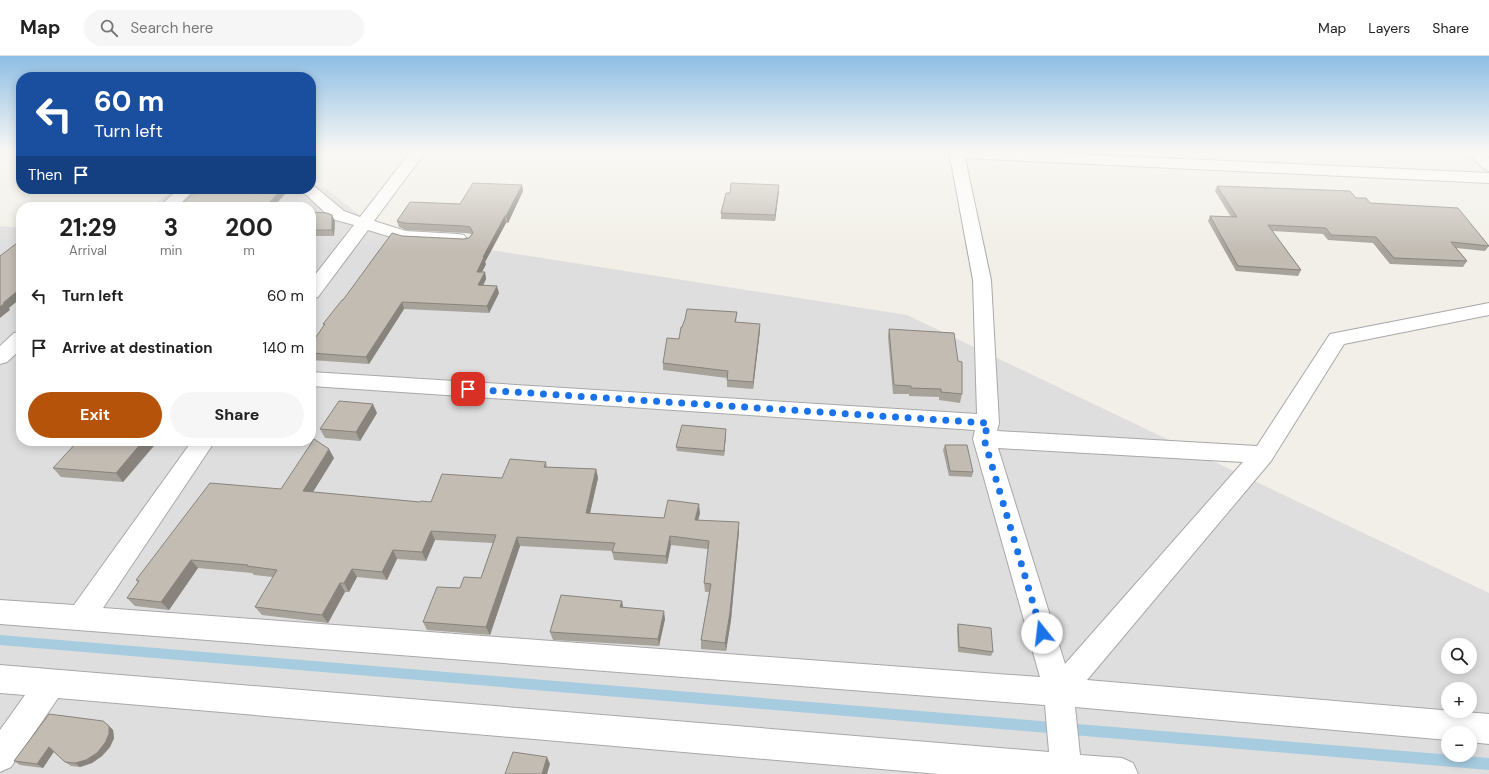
<!DOCTYPE html>
<meta charset="utf-8">
<style>
:root{--surface:#fff;--page:#f6f6f6;--text:#222;--muted:#767676;--line:#e0e0e0;--accent:#b45309}
body{margin:0;font-family:"DM Sans",sans-serif;background:var(--page);color:var(--text);height:100vh;display:flex;flex-direction:column;font-size:15px;white-space:nowrap}
*{box-sizing:border-box;margin:0}
p{font-size:13px;color:var(--muted)}
.icon{flex:none;width:22px;height:22px;fill:none;stroke:currentColor;stroke-width:2;stroke-linecap:round;stroke-linejoin:round}
.map{position:relative;flex:1;overflow:hidden}
.side{position:absolute;left:16px;top:146px;width:300px;height:244px;display:flex;flex-direction:column;background:var(--surface);border-radius:16px;box-shadow:0 2px 10px #0003}
.side>*{flex:none}
.top-card{position:absolute;left:16px;top:16px;width:300px;height:122px;border-radius:16px;box-shadow:0 2px 10px #0003;background:#1a4fa0;color:#fff;overflow:hidden}
.controls{position:absolute;left:1441px;top:582px;display:grid;gap:8px}
.controls a{display:grid;place-items:center;width:36px;height:36px;border-radius:50%;background:var(--surface);box-shadow:0 2px 10px #0003;font-size:20px}
.pin{position:absolute;display:grid;place-items:center;width:34px;height:34px;color:#fff;margin:-17px;border-radius:8px;box-shadow:0 2px 6px #0006}
.me{position:absolute;width:44px;margin:-22px;rotate:344deg;stroke-linejoin:round;filter:drop-shadow(0 0 3px #0008)}
.turn{display:flex;align-items:center;gap:14px;height:84px;padding:0 12px;font-size:18px}
.turn .icon{width:52px;height:52px;stroke-width:2.5}
.turn b{display:block;font-size:28px;line-height:34px}
.then{display:flex;align-items:center;height:38px;padding:0 12px;background:#0003;gap:8px;font-size:15px}
.eta{display:flex;justify-content:space-evenly;align-items:center;height:68px;text-align:center}
.eta b{font-size:24px;font-weight:700;line-height:28px}
.button{display:flex;gap:8px;margin-top:auto;padding:8px 12px}
.button a{flex:1;height:46px;border-radius:24px;background:var(--accent);color:#fff;font-size:16px;font-weight:700;line-height:46px;text-align:center}
.button a+a{background:var(--page);color:var(--text)}
ul{padding:0;list-style:none}
li{display:flex;align-items:center;gap:12px;height:52px;padding:0 12px}
li div{flex:1}
li b{display:block;font-size:15px}
li em{font-style:normal}
header{display:flex;align-items:center;gap:24px;box-sizing:border-box;height:56px;padding:0 20px;background:var(--surface);border-bottom:1px solid var(--line)}
header strong{font-size:19px}
nav{display:flex;gap:22px;margin-inline-start:auto;font-size:14px}
.search{width:280px;height:36px;background:var(--page);display:flex;align-items:center;gap:10px;box-sizing:border-box;padding:0 14px;border-radius:22px;color:var(--muted);font-size:15px}
.map>svg:first-child{display:block}
.residential{fill:#dfdede;fill-rule:evenodd}
.lines{fill:none;stroke-linecap:round;stroke-linejoin:round}
.stream{fill:#a7cce0;fill-rule:evenodd}
.street-casing{stroke:#a8a8a8;stroke-width:2}
.street{fill:#fff;fill-rule:evenodd}
.wall{fill:#a7a29a}
.shaded-wall{fill:#88847d}
.building{fill:#c2bcb3;stroke:#88847d}
.route{stroke:#1a73e8;stroke-width:7;stroke-dasharray:0 12.6}
</style>
<header>
<strong>Map</strong>
<div class="search"><svg class="icon" aria-label="search" viewBox="0 0 24 24"><circle cx="10" cy="10" r="6"/><path d="M15 15l6 6"/></svg>Search here</div>
<nav><a>Map</a><a>Layers</a><a>Share</a></nav>
</header>
<div class="map">
<svg width="1489" height="718" viewBox="0 0 1489 718">
<rect width="100%" height="100%" fill="#f1efe7"/>
<path class="residential" d="M311 129 327 133 382 177 907 259 1489 537V718H0V170L21 172V385H311V151H149L176 133H311ZM1448 589H1470V611H1448ZM1448 633H1470V655H1448ZM1448 677H1470V699H1448Z"/>
<g class="lines">
<polygon class="stream" points="0,579 1489,702 1489,714 0,589"/>
<defs>
<g id="street">
<polygon points="411,95 426,95 374,165 406,175 458,178 464,179 467,183 464,187 458,188 404,185 368,174 318,241 311,243 311,224 354,169 332,163 300,133 311,133 311,129 314,130 344,155 360,161"/>
<path d="M949 95H1006L1489 117V127L965 102 991 224 999 367 997 375 1257 390 1330 278 1489 247V259L1344 288 1271 405 1087 624 1489 658V688L1470 686V677H1448V684L1075 651 1080 699 1122 702 1133 707 1138 718H939L58 642 11 711 0 716V674L25 639 0 637V609L1049 696 1045 649 0 568V544L74 549 192 385H215L103 552 1040 621 973 383 975 374 311 330V316L977 358 973 224ZM998 392 1243 406 1065 608Z"/>
<polygon points="1465,95 1481,95 1489,102 1489,115 1484,113"/>
<polygon points="178,133 195,133 177,151 159,151"/>
<polygon points="21,276 21,293 7,306 0,308 0,290 14,277"/>
</g>
</defs>
<use href="#street" class="street-casing"/>
<use href="#street" class="street"/>
</g>
<g class="wall">
<polygon points="522,129 523,135 508,167 506,167 485,206 486,208 482,216 485,216 486,223 483,229 499,237 489,257 404,253 369,308 311,304 311,288 324,270 323,268 343,244 402,180 463,183 469,182 472,178 465,177 406,174 399,171 397,165 460,148"/>
<polygon points="779,129 779,135 775,165 721,163 721,157 730,137"/>
<polygon points="1217,130 1356,142 1489,190 1485,195 1456,192 1467,205 1463,211 1390,208 1373,187 1328,184 1323,178 1272,175 1301,214 1298,220 1236,215 1208,165 1210,160 1231,161 1215,135"/>
<polygon points="311,156 335,165 334,180 311,180"/>
<polygon points="737,256 736,266 760,274 753,333 727,331 727,322 663,314 663,307 679,283 682,271"/>
<polygon points="889,273 962,338 960,347 939,344 939,341 909,340 909,338 893,338 888,281"/>
<polygon points="377,357 360,385 325,382 320,373"/>
<polygon points="726,378 724,400 677,395 676,391"/>
<polygon points="158,385 123,426 61,421 53,412"/>
<polygon points="945,389 973,416 972,421 949,420 943,394"/>
<polygon points="334,402 313,436 420,446 431,446 502,422 546,406 547,411 596,413 598,422 590,457 664,462 700,457 698,464 739,475 731,564 726,595 701,593 701,584 709,536 705,536 704,527 708,493 671,489 667,508 614,504 612,495 520,490 490,579 427,574 423,566 460,532 481,522 493,487 435,484 426,505 397,503 387,524 357,521 349,536 345,536 328,567 262,559 255,551 273,521 254,519 252,517 198,512 169,554 135,550 127,542 138,526 136,524 281,433"/>
<polygon points="622,545 623,551 665,563 659,590 553,584 550,576"/>
<polygon points="958,568 993,596 991,600 958,596 957,572"/>
<polygon points="103,665 113,674 114,682 110,691 102,700 92,707 80,711 71,710 65,706 54,696 43,712 20,709 14,705"/>
</g>
<g class="shaded-wall">
<polygon points="522,129 523,135 508,167 506,160"/>
<polygon points="779,129 779,135 775,165 775,159"/>
<polygon points="282,133 290,133 273,151 265,151"/>
<polygon points="332,159 335,165 334,180 332,174"/>
<polygon points="505,160 506,167 485,206 486,208 479,222 477,216 483,201"/>
<polygon points="485,216 486,223 480,236 478,229"/>
<polygon points="497,230 499,237 489,257 487,250"/>
<polygon points="21,232 21,242 9,252 10,254 0,262 0,251 3,247"/>
<polygon points="402,246 404,253 369,308 366,301"/>
<polygon points="760,268 760,274 753,333 753,326"/>
<polygon points="373,348 377,357 360,385 356,376"/>
<polygon points="726,373 726,378 724,400 724,395"/>
<polygon points="143,385 158,385 123,426 116,417"/>
<polygon points="329,393 334,402 308,444 303,435"/>
<polygon points="596,413 598,422 588,466 586,457"/>
<polygon points="699,448 700,457 696,473 695,464"/>
<polygon points="739,466 739,475 731,564 726,595 725,587"/>
<polygon points="431,475 435,484 426,505 422,496"/>
<polygon points="670,480 671,489 667,508 666,500"/>
<polygon points="517,481 520,490 490,579 486,571"/>
<polygon points="393,494 397,503 387,524 382,516"/>
<polygon points="191,504 198,512 169,554 161,546"/>
<polygon points="352,513 357,521 349,536 344,527"/>
<polygon points="340,527 345,536 328,567 322,559"/>
<polygon points="622,545 623,552 620,551"/>
<polygon points="664,555 665,563 659,590 658,583"/>
<polygon points="109,670 113,674 114,682 110,691 102,700 92,707 80,711 75,707"/>
<polygon points="49,691 54,695 43,712 37,708"/>
<polygon points="547,701 550,708 547,718 542,718"/>
</g>
<g class="building">
<polygon points="473,127 522,129 506,160 505,160 483,201 484,201 477,216 485,216 478,229 497,230 487,250 402,246 366,301 311,297 311,288 325,268 323,268 342,244 343,244 392,177 402,180 463,183 469,182 473,177 470,171 463,170 404,167 397,165 410,146 460,148"/>
<polygon points="731,127 779,129 775,159 721,157 726,137 730,137"/>
<polygon points="1217,130 1350,135 1356,142 1366,142 1370,147 1458,152 1489,190 1451,186 1467,205 1394,202 1376,181 1331,179 1326,172 1268,169 1301,214 1238,210 1210,160 1237,161"/>
<polygon points="198,133 282,133 265,151 179,151"/>
<polygon points="311,156 327,157 332,159 332,174 311,174"/>
<polygon points="21,184 21,232 3,247 5,247 0,251 0,200"/>
<polygon points="687,253 737,256 735,266 760,268 753,326 727,324 728,315 663,307 667,282 679,283 681,271 682,271 685,263"/>
<polygon points="889,273 954,277 958,305 962,306 962,338 941,336 941,333 911,332 911,330 894,329"/>
<polygon points="339,345 373,348 356,376 320,373"/>
<polygon points="682,369 726,373 724,395 676,391"/>
<polygon points="314,383 329,393 303,435 420,446 421,445 431,446 442,418 502,422 510,403 546,406 544,411 596,413 586,457 664,462 668,444 699,448 695,464 739,466 730,556 725,587 701,584 711,528 704,527 709,485 670,480 666,500 612,496 615,487 517,481 486,571 423,566 437,531 460,532 464,521 481,522 496,479 431,475 422,496 393,494 382,516 352,513 344,527 340,527 322,559 255,551 277,514 247,510 248,509 191,504 161,546 127,542 139,525 136,524 210,427 281,433"/>
<polygon points="78,385 143,385 116,417 53,412"/>
<polygon points="945,389 967,389 973,416 950,415"/>
<polygon points="561,539 622,545 620,551 664,555 658,583 550,576"/>
<polygon points="958,568 991,572 993,596 959,591"/>
<polygon points="49,658 103,665 109,670 109,678 105,687 97,697 86,704 75,707 65,706 49,691 37,708 14,705"/>
<polygon points="513,696 547,701 542,718 505,718"/>
</g>
<linearGradient id="sky" x2="0" y2="1"><stop stop-color="#8ebee5"/><stop offset="0.49" stop-color="#f9f8f4"/><stop offset="1" stop-color="#f9f8f4" stop-opacity="0"/></linearGradient>
<rect width="1489" height="195" fill="url(#sky)"/>
<g class="lines">
<polyline class="route" points="468,333 988,367 984,383 1042,577"/>
</g>
</svg>
<div class="controls">
<a><svg class="icon" aria-label="search" viewBox="0 0 24 24"><circle cx="10" cy="10" r="6"/><path d="M15 15l6 6"/></svg></a>
<a>+</a>
<a>−</a>
</div>
<div class="pin" style="left:468px;top:333px;background:#d93025"><svg class="icon" aria-label="arrive" viewBox="0 0 24 24"><path d="M6 21V4h12l-3 4 3 4H6"/></svg></div>
<svg class="me" style="left:1042px;top:577px" viewBox="-20 -20 40 40"><circle r="19" fill="#fff"/><path d="M0-13L10 11 0 6-10 11z" fill="#1a73e8"/></svg>
<div class="top-card">
<div class="turn"><svg class="icon" aria-label="left" viewBox="0 0 24 24"><path d="M17 20v-9H6M10 6l-5 5 5 5"/></svg><div><b>60 m</b>Turn left</div></div>
<div class="then">Then<svg class="icon" aria-label="arrive" viewBox="0 0 24 24"><path d="M6 21V4h12l-3 4 3 4H6"/></svg></div>
</div>
<section class="side">
<div class="eta">
<div><b>21:29</b><p>Arrival</p></div>
<div><b>3</b><p>min</p></div>
<div><b>200</b><p>m</p></div>
</div>
<ul>
<li><svg class="icon" aria-label="left" viewBox="0 0 24 24"><path d="M17 20v-9H6M10 6l-5 5 5 5"/></svg><div><b>Turn left</b></div><em>60 m</em></li>
<li><svg class="icon" aria-label="arrive" viewBox="0 0 24 24"><path d="M6 21V4h12l-3 4 3 4H6"/></svg><div><b>Arrive at destination</b></div><em>140 m</em></li>
</ul>
<div class="button"><a>Exit</a><a>Share</a></div>
</section>
</div>
